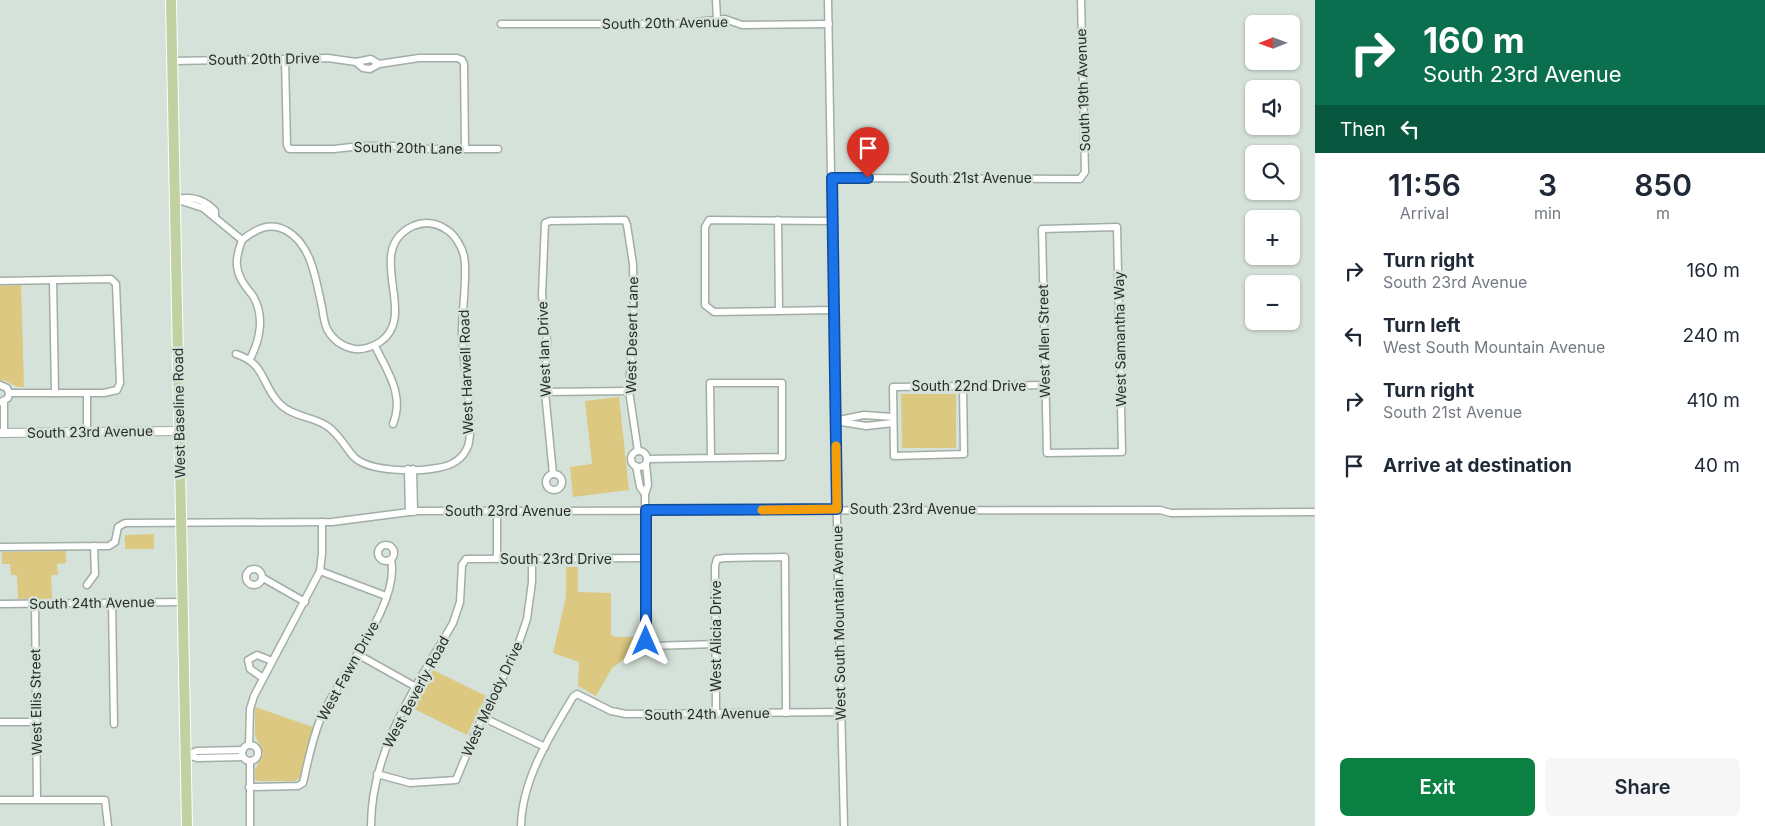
<!DOCTYPE html>
<meta charset="utf-8">
<style>
:root{--surface:#fff;--page:#f6f6f7;--text:#1f2937;--muted:#747a83;--accent:#0b8043}
body{margin:0;font-family:Inter,sans-serif;background:var(--page);color:var(--text);height:100vh;display:flex;flex-direction:column;font-size:19px;white-space:nowrap}
*{box-sizing:border-box;margin:0}
p{font-size:16px;color:var(--muted)}
.icon{flex:none;width:28px;height:28px;fill:none;stroke:currentColor;stroke-width:2;stroke-linecap:round;stroke-linejoin:round}
.map{position:relative;flex:1;overflow:hidden}
.panel{display:flex;flex-direction:column;background:var(--surface);width:450px}
.panel>*{flex:none}
.banner{background:#0b6e4f;color:#fff;overflow:hidden}
.needle{width:32px;rotate:269deg}
.controls{position:absolute;left:1245px;top:15px;display:grid;gap:10px}
.controls a{display:grid;place-items:center;width:55px;height:55px;border-radius:8px;background:var(--surface);box-shadow:0 1px 4px #0004;font-size:25px}
.pin{position:absolute;display:grid;place-items:center;width:42px;height:42px;color:#fff;margin:-51px -21px;border-radius:50% 50% 50% 0;rotate:-45deg;box-shadow:0 0 5px #0007}
.pin .icon{rotate:45deg}
.me{position:absolute;width:55px;margin:-28px;rotate:0deg;stroke-linejoin:round;filter:drop-shadow(0 0 4px #0008)}
.turn{display:flex;align-items:center;gap:18px;height:105px;padding:0 25px;font-size:22px}
.turn .icon{width:65px;height:65px;stroke-width:2.5}
.turn b{display:block;font-size:35px;line-height:42px}
.then{display:flex;align-items:center;height:48px;padding:0 25px;background:#0003;gap:10px;font-size:19px}
.eta{display:flex;justify-content:space-evenly;align-items:center;height:85px;text-align:center}
.eta b{font-size:30px;font-weight:600;line-height:35px}
.button{display:flex;gap:10px;margin-top:auto;padding:10px 25px}
.button a{flex:1;height:58px;border-radius:8px;background:var(--accent);color:#fff;font-size:20px;font-weight:600;line-height:58px;text-align:center}
.button a+a{background:var(--page);color:var(--text)}
ul{padding:0;list-style:none}
li{display:flex;align-items:center;gap:15px;height:65px;padding:0 25px}
li div{flex:1}
li b{display:block;font-size:19px}
li em{font-style:normal}
main{display:flex;flex:1;min-height:0}
.map>svg:first-child{display:block}
.green{fill:#dcc881}
.lines{fill:none;stroke-linecap:round;stroke-linejoin:round}
.minor-casing{stroke:#a2aea5;stroke-width:9}
.tertiary-casing{stroke:#a2aea5;stroke-width:10}
.primary-casing{stroke:#fff;stroke-width:12}
.minor{stroke:#fff;stroke-width:6}
.tertiary{stroke:#fff;stroke-width:8}
.primary{stroke:#c2d1a2;stroke-width:10}
.route-casing{stroke:#114b97;stroke-width:12}
.route{stroke:#1a73e8;stroke-width:9}
.slow{stroke:#f59e0b;stroke-width:9}
.labels{text-anchor:middle;stroke-width:5;stroke-linejoin:round;paint-order:stroke}
.street-label{font-size:14px;fill:#282d29;stroke:#d5e2d9}
</style>
<main>
<div class="map">
<svg width="1315" height="826" viewBox="0 0 1315 826">
<rect width="100%" height="100%" fill="#d5e2d9"/>
<g class="green">
<path d="M21 285 24 387C10 387 11 381 0 380V286Z"/>
<polygon points="901,394 956,394 956,448 902,448"/>
<polygon points="619,397 629,490 573,497 570,467 592,464 585,401"/>
<polygon points="154,534 154,549 125,549 125,535"/>
<polygon points="66,551 66,563 57,564 58,575 51,575 52,599 18,599 17,575 11,575 10,564 2,564 2,552"/>
<polygon points="566,567 578,567 578,592 611,593 611,635 615,637 639,637 642,646 612,668 596,696 578,686 579,662 553,653 566,597"/>
<polygon points="433,670 486,696 467,735 412,708"/>
<polygon points="255,707 313,727 300,777 296,781 258,781 255,779 255,770 263,754 255,735"/>
</g>
<g class="lines">
<defs>
<g id="minor">
<polyline points="716,0 717,19"/>
<polyline points="828,0 838,579 844,826"/>
<polyline points="501,24 676,24 725,19 742,25 829,24"/>
<polyline points="285,59 287,145 289,149 334,149 361,146 395,146 423,149 498,149"/>
<polyline points="172,61 328,58 356,62 363,68 370,69 379,64 419,58 457,58 462,60 464,64 465,149"/>
<polyline points="356,62 371,59 379,64"/>
<polyline points="832,178 1080,179 1085,172 1081,0"/>
<polyline points="175,199 203,208 242,240"/>
<path d="M178 199C193 196 205 200 215 211V216"/>
<polyline points="778,220 779,311"/>
<polyline points="832,221 709,220 705,227 705,305 714,312 834,310"/>
<polygon points="1117,227 1122,452 1047,453 1042,229"/>
<polyline points="53,280 55,393"/>
<polyline points="0,281 111,279 116,284 120,383 117,390 104,393 9,393"/>
<path d="M375 346C387 371 405 395 393 424"/>
<path d="M236 354C266 364 261 384 279 403 292 417 312 416 327 426 339 434 345 447 354 457 369 472 417 472 437 468 451 466 463 459 468 446 475 425 463 362 462 338 461 315 468 276 464 256 462 247 455 235 447 230 437 223 425 221 413 226 362 250 420 315 380 342 372 347 365 350 355 349 343 347 333 340 327 329 324 322 323 314 322 307 316 281 312 245 287 231 270 221 256 229 242 240 239 248 236 257 237 266 238 278 246 287 253 296 265 316 260 340 250 359"/>
<polyline points="0,385 7,388 9,393 8,398 1,402"/>
<polyline points="963,386 964,454 894,456 893,387 1045,385"/>
<polyline points="545,392 629,391"/>
<polyline points="87,393 87,432"/>
<polyline points="4,402 4,433"/>
<polyline points="839,420 864,415 893,417"/>
<polyline points="835,421 866,426 893,423"/>
<circle cx="639" cy="459" r="8"/>
<polyline points="647,459 782,457 782,383 710,383 711,458"/>
<polyline points="646,464 648,485 645,494 646,641 651,646 716,644"/>
<polyline points="636,466 640,487 645,494"/>
<polyline points="408,469 409,512"/>
<polyline points="413,469 414,512"/>
<circle cx="554" cy="482" r="8"/>
<polyline points="553,474 545,392 547,341 542,295 545,223 550,221 625,220 627,225 633,264 634,309 629,391 638,451"/>
<polyline points="497,511 497,559"/>
<circle cx="386" cy="553" r="8"/>
<polyline points="0,547 109,546 115,542 118,527 125,523 332,522 417,511 1160,510 1171,513 1315,512"/>
<circle cx="254" cy="577" r="8"/>
<polyline points="320,571 386,596"/>
<polyline points="263,578 305,602"/>
<polyline points="87,585 95,574 94,546"/>
<polyline points="112,603 114,724"/>
<polyline points="0,604 184,602"/>
<polyline points="35,604 37,799"/>
<polyline points="357,654 416,687"/>
<polyline points="263,678 250,669 248,660 257,655 272,661"/>
<polyline points="716,714 715,566 717,559 725,558 785,557 786,713"/>
<polyline points="482,717 545,747"/>
<polyline points="0,722 36,722"/>
<circle cx="250" cy="753" r="8"/>
<polyline points="249,745 250,709 254,696 320,571 322,553 322,522"/>
<polyline points="186,755 197,751 243,750"/>
<polyline points="187,755 197,758 243,757"/>
<polyline points="250,762 250,826"/>
<polyline points="377,774 410,783 456,780 482,717 515,654 527,619 532,582 532,559"/>
<path d="M249 787 298 786 303 783C308 761 312 740 320 720 337 678 401 604 391 560"/>
<polyline points="0,800 105,800 108,826"/>
<path d="M371 826C371 750 416 687 453 623L460 602 462 565 466 559 646 558"/>
<path d="M521 826C522 779 550 736 573 697L577 694 611 711 626 714 841 712"/>
</g>
<polyline id="tertiary" points="0,433 180,431"/>
<polyline id="primary" points="171,0 187,826"/>
</defs>
<use href="#minor" class="minor-casing"/>
<use href="#tertiary" class="tertiary-casing"/>
<use href="#primary" class="primary-casing"/>
<use href="#minor" class="minor"/>
<use href="#tertiary" class="tertiary"/>
<use href="#primary" class="primary"/>
</g>
<g class="lines">
<defs>
<polyline id="route" points="646,641 646,510 837,509 832,178 868,178"/>
</defs>
<use href="#route" class="route-casing"/>
<use href="#route" class="route"/>
<polyline class="slow" points="762,510 837,509 836,446"/>
</g>
<g class="labels">
<g class="street-label">
<text transform="translate(665 23) rotate(-1)" y="5">South 20th Avenue</text>
<text transform="translate(264 59) rotate(-1)" y="5">South 20th Drive</text>
<text transform="translate(1083 90) rotate(-92)" y="5">South 19th Avenue</text>
<text transform="translate(408 148) rotate(1)" y="5">South 20th Lane</text>
<text x="971" y="183">South 21st Avenue</text>
<text transform="translate(632 335) rotate(-89)" y="5">West Desert Lane</text>
<text transform="translate(1120 339) rotate(-91)" y="5">West Samantha Way</text>
<text transform="translate(1044 341) rotate(-91)" y="5">West Allen Street</text>
<text transform="translate(544 349) rotate(-92)" y="5">West Ian Drive</text>
<text transform="translate(466 372) rotate(-92)" y="5">West Harwell Road</text>
<text x="969" y="391">South 22nd Drive</text>
<text transform="translate(179 413) rotate(-91)" y="5">West Baseline Road</text>
<text transform="translate(90 432) rotate(-1)" y="5">South 23rd Avenue</text>
<text x="913" y="514">South 23rd Avenue</text>
<text x="508" y="516">South 23rd Avenue</text>
<text x="556" y="564">South 23rd Drive</text>
<text transform="translate(92 603) rotate(-1)" y="5">South 24th Avenue</text>
<text transform="translate(839 623) rotate(-91)" y="5">West South Mountain Avenue</text>
<text transform="translate(716 636) rotate(-90)" y="5">West Alicia Drive</text>
<text transform="translate(348 671) rotate(-61)" y="5">West Fawn Drive</text>
<text transform="translate(416 692) rotate(-62)" y="5">West Beverly Road</text>
<text transform="translate(492 699) rotate(-65)" y="5">West Melody Drive</text>
<text transform="translate(36 702) rotate(-91)" y="5">West Ellis Street</text>
<text transform="translate(707 714) rotate(-1)" y="5">South 24th Avenue</text>
</g>
</g>
</svg>
<div class="controls">
<a><svg class="needle" viewBox="-14 -14 28 28"><path d="M0-13l5 13h-10z" fill="#e53935"/><path d="M0 13l5-13h-10z" fill="#747a83"/></svg></a>
<a><svg class="icon" aria-label="sound" viewBox="0 0 24 24"><path d="M4 9h4l5-4v14l-5-4H4zM17 9q2 3 0 6"/></svg></a>
<a><svg class="icon" aria-label="search" viewBox="0 0 24 24"><circle cx="10" cy="10" r="6"/><path d="M15 15l6 6"/></svg></a>
<a>+</a>
<a>−</a>
</div>
<div class="pin" style="left:868px;top:178px;background:#d93025"><svg class="icon" aria-label="arrive" viewBox="0 0 24 24"><path d="M6 21V4h12l-3 4 3 4H6"/></svg></div>
<svg class="me" style="left:646px;top:641px" viewBox="-20 -20 40 40"><path d="M0-17L14 15 0 8-14 15z" fill="#1a73e8" stroke="#fff" stroke-width="4"/></svg>
</div>
<section class="panel">
<div class="banner">
<div class="turn"><svg class="icon" aria-label="right" viewBox="0 0 24 24"><path d="M7 20v-9h11M14 6l5 5-5 5"/></svg><div><b>160 m</b>South 23rd Avenue</div></div>
<div class="then">Then<svg class="icon" aria-label="left" viewBox="0 0 24 24"><path d="M17 20v-9H6M10 6l-5 5 5 5"/></svg></div>
</div>
<div class="eta">
<div><b>11:56</b><p>Arrival</p></div>
<div><b>3</b><p>min</p></div>
<div><b>850</b><p>m</p></div>
</div>
<ul>
<li><svg class="icon" aria-label="right" viewBox="0 0 24 24"><path d="M7 20v-9h11M14 6l5 5-5 5"/></svg><div><b>Turn right</b><p>South 23rd Avenue</p></div><em>160 m</em></li>
<li><svg class="icon" aria-label="left" viewBox="0 0 24 24"><path d="M17 20v-9H6M10 6l-5 5 5 5"/></svg><div><b>Turn left</b><p>West South Mountain Avenue</p></div><em>240 m</em></li>
<li><svg class="icon" aria-label="right" viewBox="0 0 24 24"><path d="M7 20v-9h11M14 6l5 5-5 5"/></svg><div><b>Turn right</b><p>South 21st Avenue</p></div><em>410 m</em></li>
<li><svg class="icon" aria-label="arrive" viewBox="0 0 24 24"><path d="M6 21V4h12l-3 4 3 4H6"/></svg><div><b>Arrive at destination</b></div><em>40 m</em></li>
</ul>
<div class="button"><a>Exit</a><a>Share</a></div>
</section>
</main>
